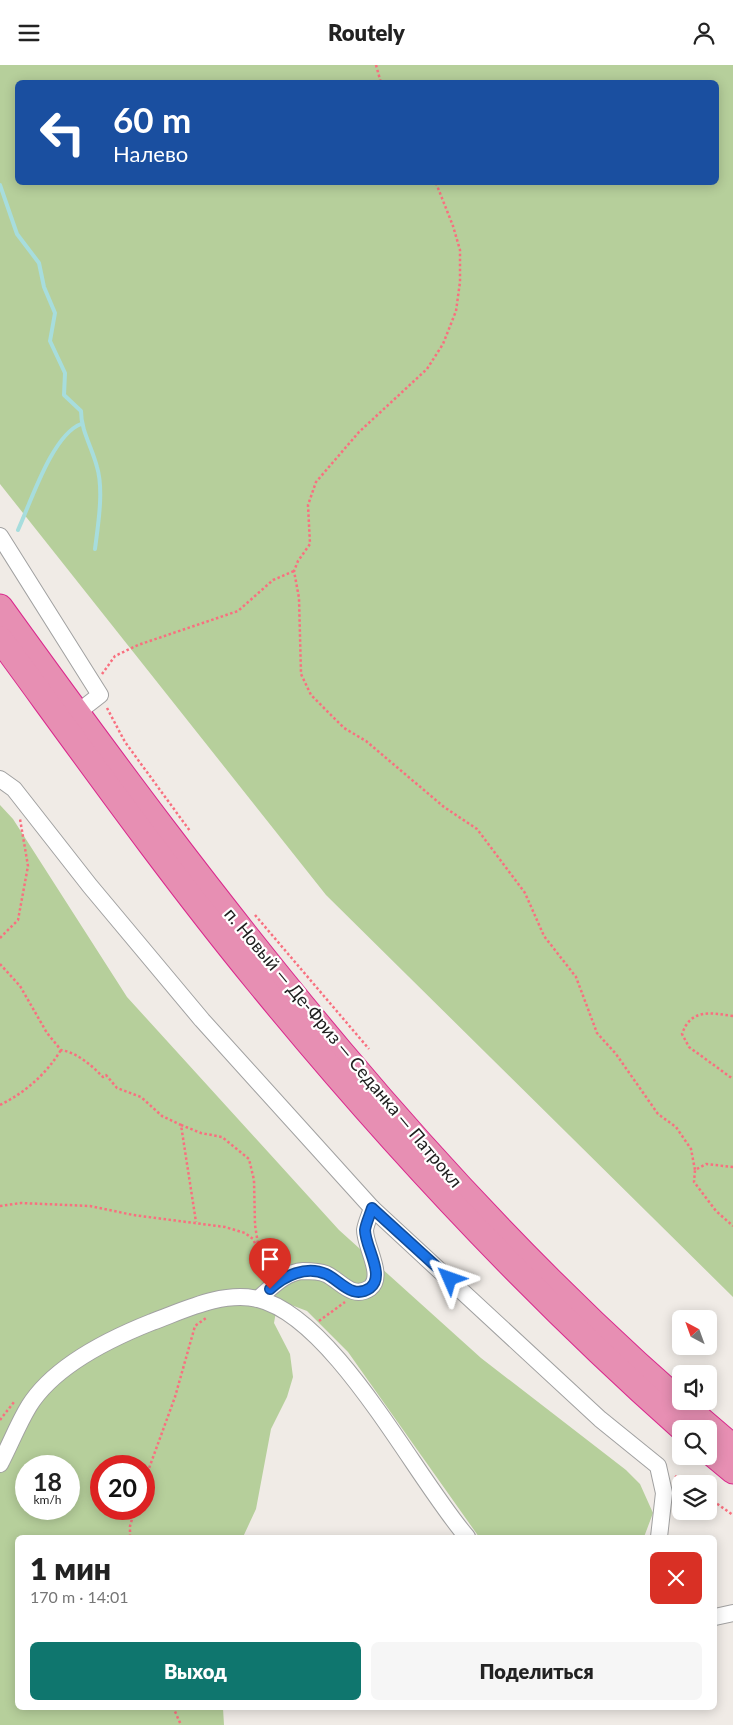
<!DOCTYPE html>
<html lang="ru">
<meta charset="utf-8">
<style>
:root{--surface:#fff;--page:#f6f6f6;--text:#222;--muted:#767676;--accent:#0f766e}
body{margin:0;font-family:Lato,sans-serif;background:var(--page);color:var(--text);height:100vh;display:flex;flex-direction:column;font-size:19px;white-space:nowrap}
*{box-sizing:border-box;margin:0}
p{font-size:16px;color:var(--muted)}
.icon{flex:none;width:28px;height:28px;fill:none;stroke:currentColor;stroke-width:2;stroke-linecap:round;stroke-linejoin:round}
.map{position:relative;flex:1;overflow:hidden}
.side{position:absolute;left:15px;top:1470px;width:702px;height:175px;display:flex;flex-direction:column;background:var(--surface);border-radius:8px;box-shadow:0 2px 12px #0003}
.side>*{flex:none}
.guide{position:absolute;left:15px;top:15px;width:704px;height:105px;border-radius:8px;box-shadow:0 2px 12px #0003;background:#1a4fa0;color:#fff;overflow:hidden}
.needle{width:32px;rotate:319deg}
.controls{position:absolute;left:672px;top:1245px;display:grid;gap:10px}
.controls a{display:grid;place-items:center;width:45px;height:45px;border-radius:8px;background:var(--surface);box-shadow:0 2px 12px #0003;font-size:25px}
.speed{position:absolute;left:15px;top:1390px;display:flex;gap:10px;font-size:25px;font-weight:700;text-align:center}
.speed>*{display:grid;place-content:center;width:65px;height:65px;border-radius:50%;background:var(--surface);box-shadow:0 2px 12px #0003;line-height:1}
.speed small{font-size:12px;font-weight:400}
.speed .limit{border:8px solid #d22;background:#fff;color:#111}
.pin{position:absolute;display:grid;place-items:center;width:42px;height:42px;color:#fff;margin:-51px -21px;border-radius:50% 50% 50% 0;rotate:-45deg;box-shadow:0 0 5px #0007}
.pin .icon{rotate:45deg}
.me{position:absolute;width:55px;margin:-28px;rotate:313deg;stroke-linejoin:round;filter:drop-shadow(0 0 4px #0008)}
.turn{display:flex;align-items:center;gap:18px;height:105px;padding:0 15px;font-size:22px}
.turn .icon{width:65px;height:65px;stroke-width:2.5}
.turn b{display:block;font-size:35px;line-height:42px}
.round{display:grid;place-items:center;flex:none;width:52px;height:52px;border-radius:8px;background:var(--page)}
.summary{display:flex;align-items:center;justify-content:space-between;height:85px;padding:0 15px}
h1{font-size:30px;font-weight:800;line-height:38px}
.primary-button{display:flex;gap:10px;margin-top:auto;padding:10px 15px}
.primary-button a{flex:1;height:58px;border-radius:8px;background:var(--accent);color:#fff;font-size:20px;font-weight:800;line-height:58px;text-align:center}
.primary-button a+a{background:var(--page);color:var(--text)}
header{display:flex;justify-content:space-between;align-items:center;height:65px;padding:0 15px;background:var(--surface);font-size:22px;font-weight:800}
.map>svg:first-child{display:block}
.forest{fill:#b6cf9b;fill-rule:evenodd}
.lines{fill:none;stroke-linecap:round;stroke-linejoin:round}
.stream{stroke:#a7dddd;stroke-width:4}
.minor-casing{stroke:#a1a1a1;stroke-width:18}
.highway-casing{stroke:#da288d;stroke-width:27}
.path{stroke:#f96f7f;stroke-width:2.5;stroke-dasharray:2.5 2.5;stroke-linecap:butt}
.minor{stroke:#fff;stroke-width:16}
.highway{stroke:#e78fb3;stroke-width:25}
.route-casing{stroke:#114b97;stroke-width:12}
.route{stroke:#1a73e8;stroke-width:9}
.labels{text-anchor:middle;stroke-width:4.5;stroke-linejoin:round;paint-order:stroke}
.street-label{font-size:18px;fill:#202020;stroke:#fff}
</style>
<header><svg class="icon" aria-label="menu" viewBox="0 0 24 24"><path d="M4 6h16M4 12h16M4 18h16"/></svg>Routely<svg class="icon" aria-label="person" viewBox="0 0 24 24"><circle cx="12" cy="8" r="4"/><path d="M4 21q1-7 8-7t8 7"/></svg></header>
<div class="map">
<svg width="733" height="1660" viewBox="0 0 733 1660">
<rect width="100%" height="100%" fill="#f0ebe6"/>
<g class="forest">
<path d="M0 0H733V1232L326 830 0 419ZM18 18H716V118H18Z"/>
<path d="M0 740 13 754 127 932 339 1165 481 1293 626 1405 640 1419 653 1448 644 1472H479L348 1287 307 1246 286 1238 277 1241 274 1258 290 1289 293 1312 287 1332 271 1364 256 1444 243 1472H18V1642L223 1643 224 1660H0ZM26 1401H69V1444H26ZM101 1401H144V1444H101Z"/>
</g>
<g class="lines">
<g class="stream">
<path d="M0 120 17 169 39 198 44 222 55 248 50 276 65 308 64 330 81 346C81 366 92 382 97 402 104 425 98 460 95 484"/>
<path d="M18 465C31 437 52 370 81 359"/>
</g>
<defs>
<g id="minor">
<polyline points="0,471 100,630 82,644"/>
<path d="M0 714 14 724 90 821 202 955 372 1143C370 1150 366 1158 365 1165 365 1182 385 1211 370 1223 352 1235 341 1216 326 1209 321 1207 309 1206 303 1206 285 1207 271 1223 258 1234"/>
<polyline points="372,1143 600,1354 658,1401 664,1428 659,1472"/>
<path d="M0 1399C10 1380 18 1359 29 1341 54 1301 109 1274 152 1257 185 1245 222 1226 258 1234 335 1253 415 1412 467 1472"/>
<polyline points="715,1552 733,1548"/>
</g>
<g id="highway">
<path d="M0 542C217 843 445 1144 733 1382"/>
<path d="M0 574C85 690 168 807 259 918 389 1077 529 1227 683 1364"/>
<polyline points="709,1386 733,1406"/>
</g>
</defs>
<use href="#minor" class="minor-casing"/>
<use href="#highway" class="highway-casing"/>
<g class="path">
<polyline points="376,0 381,18"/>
<polyline points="436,118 453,161 460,185 460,217 456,246 443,279 427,304 359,367 316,417 308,440 310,479 298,496 294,506 299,533 301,609 311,630 344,663 366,676 444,742 477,764 525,828 544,871 576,912 597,968 616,989 658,1049 676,1062 691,1084 695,1105"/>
<polyline points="102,609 115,591 138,580 238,546 273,515 294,506"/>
<polyline points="107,643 125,677 190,766"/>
<polyline points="255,850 369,984"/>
<polyline points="0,873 18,855 28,801 20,754"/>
<path d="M0 899 20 921 47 968 61 985C78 988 91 1000 103 1012L106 1010 117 1023 141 1032 162 1051 181 1060 196 1157"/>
<path d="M733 951C711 948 691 943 682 969L689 982 733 1014"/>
<path d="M0 1040C26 1027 46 1009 61 985"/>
<polyline points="181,1060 201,1068 222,1072 249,1094 254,1115 255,1160 261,1198 260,1213"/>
<polyline points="733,1102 706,1099 695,1105 694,1117 716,1146 733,1161"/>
<polyline points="0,1141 21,1138 90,1141 133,1150 225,1162 245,1168 253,1174 260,1189"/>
<polyline points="319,1256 345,1237"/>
<polyline points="0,1355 14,1337"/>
<polyline points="675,1411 687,1419"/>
<polyline points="144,1417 175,1332 195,1261 206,1253"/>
<polyline points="709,1433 733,1450"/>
<polyline points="130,1472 130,1461 135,1444"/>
<polyline points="173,1642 181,1660"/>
</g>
<use href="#minor" class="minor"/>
<use href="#highway" class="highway"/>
</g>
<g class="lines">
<defs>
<path id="route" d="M270 1224C284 1211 306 1200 326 1209 341 1216 352 1235 370 1223 386 1211 365 1182 365 1165 366 1158 370 1150 372 1143L450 1214"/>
</defs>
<use href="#route" class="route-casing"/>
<use href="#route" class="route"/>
</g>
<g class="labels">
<g class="street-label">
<text transform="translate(343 983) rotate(50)" y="6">п. Новый — Де-Фриз — Седанка — Патрокл</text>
</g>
</g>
</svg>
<div class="controls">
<a><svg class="needle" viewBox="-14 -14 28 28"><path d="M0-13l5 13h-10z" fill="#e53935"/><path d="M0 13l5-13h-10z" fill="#767676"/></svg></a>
<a><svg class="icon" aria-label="sound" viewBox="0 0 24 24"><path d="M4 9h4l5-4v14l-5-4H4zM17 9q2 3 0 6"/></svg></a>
<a><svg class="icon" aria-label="search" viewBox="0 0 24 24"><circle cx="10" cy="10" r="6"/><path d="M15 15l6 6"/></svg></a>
<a><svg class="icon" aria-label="layers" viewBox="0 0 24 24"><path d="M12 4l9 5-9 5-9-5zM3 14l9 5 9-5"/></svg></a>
</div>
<div class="speed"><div>18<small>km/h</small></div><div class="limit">20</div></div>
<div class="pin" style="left:270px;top:1224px;background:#d93025"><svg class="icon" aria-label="arrive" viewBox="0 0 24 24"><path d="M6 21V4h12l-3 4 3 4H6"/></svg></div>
<svg class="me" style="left:450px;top:1214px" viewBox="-20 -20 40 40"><path d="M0-17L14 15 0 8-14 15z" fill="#1a73e8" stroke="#fff" stroke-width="4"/></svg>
<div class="guide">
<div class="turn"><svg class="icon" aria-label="left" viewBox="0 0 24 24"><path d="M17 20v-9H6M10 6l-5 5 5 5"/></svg><div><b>60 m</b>Налево</div></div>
</div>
<section class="side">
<div class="summary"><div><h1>1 мин</h1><p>170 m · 14:01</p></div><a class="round" style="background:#d93025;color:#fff"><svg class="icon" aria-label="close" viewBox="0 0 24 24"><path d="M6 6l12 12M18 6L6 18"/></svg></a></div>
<div class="primary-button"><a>Выход</a><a>Поделиться</a></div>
</section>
</div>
